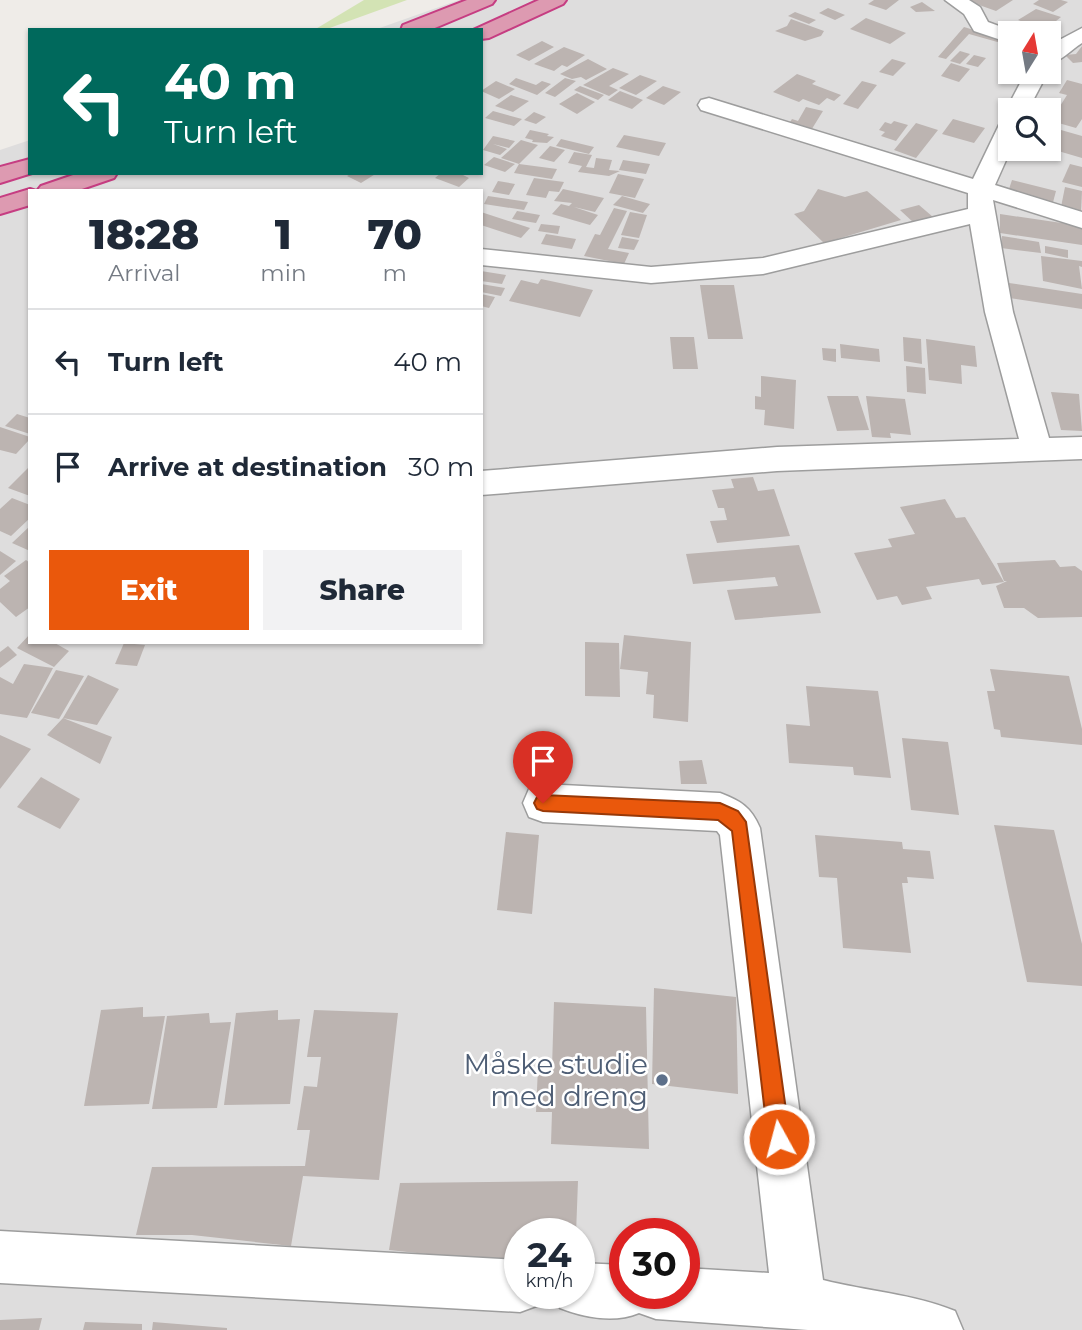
<!DOCTYPE html>
<meta charset="utf-8">
<style>
:root{--surface:#fff;--page:#f2f2f3;--text:#1f2937;--muted:#747a83;--line:#e0e1e3;--accent:#ea580c}
body{margin:0;font-family:Montserrat,sans-serif;background:var(--page);color:var(--text);height:100vh;display:flex;flex-direction:column;font-size:26px;white-space:nowrap}
*{box-sizing:border-box;margin:0}
p{font-size:23px;color:var(--muted)}
.icon{flex:none;width:38px;height:38px;fill:none;stroke:currentColor;stroke-width:2;stroke-linecap:round;stroke-linejoin:round}
.map{position:relative;flex:1;overflow:hidden}
.panel{position:absolute;left:28px;top:189px;width:455px;height:455px;display:flex;flex-direction:column;background:var(--surface);border-radius:0px;box-shadow:0 2px 5px #0004}
.panel>*{flex:none}
.guide{position:absolute;left:28px;top:28px;width:455px;height:147px;border-radius:0px;box-shadow:0 2px 5px #0004;background:#00695c;color:#fff;overflow:hidden}
.needle{width:46px;rotate:11deg}
.tools{position:absolute;left:998px;top:21px;display:grid;gap:14px}
.tools a{display:grid;place-items:center;width:63px;height:63px;border-radius:0px;background:var(--surface);box-shadow:0 2px 5px #0004;font-size:35px}
.speed{position:absolute;left:504px;top:1218px;display:flex;gap:14px;font-size:35px;font-weight:700;text-align:center}
.speed>*{display:grid;place-content:center;width:91px;height:91px;border-radius:50%;background:var(--surface);box-shadow:0 2px 5px #0004;line-height:1}
.speed small{font-size:18px;font-weight:400}
.speed .limit{border:10px solid #d22;background:#fff;color:#111}
.pin{position:absolute;display:grid;place-items:center;width:60px;height:60px;color:#fff;margin:-72px -30px;border-radius:50% 50% 50% 0;rotate:-45deg;box-shadow:0 0 7px #0007}
.pin .icon{rotate:45deg}
.me{position:absolute;width:77px;margin:-38px;rotate:353deg;stroke-linejoin:round;filter:drop-shadow(0 0 5px #0008)}
.turn{display:flex;align-items:center;gap:24px;height:147px;padding:0 21px;font-size:32px}
.turn .icon{width:91px;height:91px;stroke-width:2.5}
.turn b{display:block;font-size:49px;line-height:60px}
.eta{display:flex;justify-content:space-evenly;align-items:center;height:119px;text-align:center}
.eta b{font-size:42px;font-weight:800;line-height:49px}
.button{display:flex;gap:14px;margin-top:auto;padding:14px 21px}
.button a{flex:1;height:80px;border-radius:0px;background:var(--accent);color:#fff;font-size:28px;font-weight:800;line-height:80px;text-align:center}
.button a+a{background:var(--page);color:var(--text)}
ul{padding:0;list-style:none}
li{display:flex;align-items:center;gap:21px;height:105px;padding:0 21px;border-top:2px solid var(--line)}
li div{flex:1}
li b{display:block;font-size:26px}
li em{font-style:normal}
.map>svg:first-child{display:block}
.residential{fill:#dedddd;fill-rule:evenodd}
.grass{fill:#d3e3b4}
.building{fill:#bcb4b1}
.lines{fill:none;stroke-linecap:round;stroke-linejoin:round}
.minor-casing{stroke:#9d9d9d;stroke-width:3}
.motorway-casing{stroke:#c63d82;stroke-width:4}
.minor{fill:#fff;fill-rule:evenodd}
.motorway{fill:#dd9ab1;fill-rule:evenodd}
.route{fill:#ea580c;stroke:#983908;stroke-width:2}
.service-dot{fill:#5c6f8a;stroke:#fff;stroke-width:2.5}
.labels{text-anchor:middle;stroke-width:5;stroke-linejoin:round;paint-order:stroke}
.near-service-label{font-size:28px;fill:#4e5e75;stroke:#fff;text-anchor:end}
</style>
<div class="map">
<svg width="1082" height="1330" viewBox="0 0 1082 1330">
<rect width="100%" height="100%" fill="#efece8"/>
<path class="residential" d="M459 0H1082V1330H0V150L30 140V173H481V30H374ZM1010 33H1048V72H1010ZM1010 110H1048V149H1010ZM30 191H481V642H30ZM520 1234H579V1293H520ZM625 1234H684V1293H625Z"/>
<polygon class="grass" points="364,0 407,0 324,30 314,30"/>
<g class="building">
<polygon points="874,0 899,0 886,10 868,4"/>
<polygon points="965,0 1013,0 996,11"/>
<polygon points="1039,0 1061,0 1068,2 1053,12 1033,4"/>
<polygon points="922,2 935,11 916,12 910,7"/>
<polygon points="828,8 845,15 835,20 819,13"/>
<polygon points="1036,9 1061,17 1045,30 1018,20"/>
<polygon points="795,12 816,20 809,24 788,16"/>
<polygon points="866,18 906,33 890,44 850,29"/>
<polygon points="791,19 824,31 821,36 805,41 775,31 787,26"/>
<polygon points="964,27 1004,39 1001,43 969,34 946,59 938,57"/>
<polygon points="542,41 554,47 529,61 516,55"/>
<polygon points="1082,46 1082,62 1073,63 1065,55 1076,54"/>
<polygon points="564,47 585,55 567,67 562,65 554,71 534,64"/>
<polygon points="960,51 970,54 960,64 950,61"/>
<polygon points="974,55 986,58 978,67 966,64"/>
<polygon points="588,59 607,69 586,80 581,77 572,79 560,74"/>
<polygon points="892,59 906,63 893,76 879,72"/>
<polygon points="951,63 970,69 959,82 941,76"/>
<polygon points="613,68 629,74 609,86 618,90 609,96 583,85"/>
<polygon points="797,74 816,81 812,84 841,95 834,101 827,98 819,105 803,99 799,102 773,92"/>
<polygon points="640,75 657,81 636,95 619,88"/>
<polygon points="516,78 536,85 542,81 551,84 537,95 509,84"/>
<polygon points="565,78 576,81 555,97 545,93"/>
<polygon points="1067,80 1082,84 1082,119 1076,128 1048,120 1048,110 1057,111 1067,95 1059,93"/>
<polygon points="496,81 515,89 499,99 481,91"/>
<polygon points="862,81 877,85 858,109 843,104"/>
<polygon points="580,86 604,95 598,100 574,90"/>
<polygon points="663,86 681,92 664,105 646,98"/>
<polygon points="620,91 643,100 632,109 608,100"/>
<polygon points="577,93 595,102 577,114 559,104"/>
<polygon points="511,95 529,101 513,112 495,106"/>
<polygon points="806,107 823,111 810,132 787,127 792,119 798,121"/>
<polygon points="493,111 522,119 514,126 485,118"/>
<polygon points="534,112 546,117 536,124 524,120"/>
<polygon points="953,119 985,128 974,143 942,134"/>
<polygon points="894,121 908,125 896,141 881,136 885,132 879,130 885,122 891,124"/>
<polygon points="916,123 938,130 916,158 894,150"/>
<polygon points="530,130 549,134 547,136 554,137 547,143 532,142 533,140 525,138"/>
<polygon points="1061,130 1082,136 1082,158 1048,148 1048,136 1058,138"/>
<polygon points="624,135 666,143 659,156 616,147"/>
<polygon points="493,136 515,141 509,148 493,144 507,149 500,155 483,150"/>
<polygon points="561,139 594,147 589,154 556,146"/>
<polygon points="521,140 538,145 519,164 501,158"/>
<polygon points="550,146 565,150 554,162 539,158"/>
<polygon points="574,152 592,155 586,167 594,168 596,158 612,160 609,170 620,171 609,176 578,172 582,166 568,163"/>
<polygon points="494,157 515,164 505,172 484,165"/>
<polygon points="623,160 650,164 646,174 619,170"/>
<polygon points="519,164 557,169 552,179 514,173"/>
<polygon points="1070,164 1082,167 1082,187 1062,182"/>
<polygon points="352,173 377,173 361,183 347,176"/>
<polygon points="441,173 459,173 469,178 459,187 435,178"/>
<polygon points="618,174 644,179 635,198 609,193"/>
<polygon points="534,178 564,182 559,192 549,191 546,198 526,195"/>
<polygon points="1012,180 1056,191 1052,206 1007,195"/>
<polygon points="498,181 515,184 509,195 492,192"/>
<polygon points="1065,187 1082,191 1081,212 1061,207"/>
<polygon points="563,189 604,198 595,212 574,207 598,215 590,225 552,214 561,204 569,206 572,203 554,201"/>
<polygon points="818,189 845,197 867,191 901,220 824,243 794,214 804,211"/>
<polygon points="488,196 528,202 524,210 484,204"/>
<polygon points="622,196 650,204 643,213 613,205"/>
<polygon points="919,205 933,217 914,223 900,210"/>
<polygon points="614,208 627,211 608,249 629,253 624,264 584,256 595,234 600,235"/>
<polygon points="517,211 540,215 536,223 512,219"/>
<polygon points="481,212 530,228 521,238 481,225"/>
<polygon points="630,212 647,215 639,238 621,235"/>
<polygon points="1000,214 1082,226 1082,245 1000,233"/>
<polygon points="541,224 560,226 558,234 538,231"/>
<polygon points="546,234 576,239 572,249 541,244"/>
<polygon points="1002,236 1039,242 1041,253 1001,248"/>
<polygon points="622,237 639,240 634,250 618,248"/>
<polygon points="1045,246 1068,250 1068,258 1045,253"/>
<polygon points="1041,256 1082,261 1082,267 1079,266 1082,289 1043,281"/>
<polygon points="481,271 506,275 502,284 481,281"/>
<polygon points="541,279 593,290 580,317 509,301 521,280 538,284"/>
<polygon points="1009,283 1082,294 1082,309 1009,298"/>
<polygon points="481,284 505,288 501,296 481,292"/>
<polygon points="700,285 734,285 743,339 708,339"/>
<polygon points="481,294 495,297 489,308 481,306"/>
<polygon points="670,337 694,337 698,369 673,369"/>
<polygon points="903,337 921,339 922,364 904,361"/>
<polygon points="926,339 975,346 977,367 961,365 962,384 929,380"/>
<polygon points="840,344 879,349 880,362 841,358"/>
<polygon points="822,348 836,349 836,362 823,360"/>
<polygon points="906,366 925,368 926,394 907,392"/>
<polygon points="761,376 796,380 794,429 764,425 765,410 755,409 755,396 761,397"/>
<polygon points="1051,392 1079,394 1082,431 1061,430"/>
<polygon points="827,396 858,396 869,430 837,431"/>
<polygon points="866,396 905,399 911,435 890,433 891,438 872,437"/>
<polygon points="17,414 30,418 30,434 5,426"/>
<polygon points="0,427 30,437 30,439 16,454 0,450"/>
<polygon points="30,466 30,496 8,488"/>
<polygon points="753,477 758,491 774,489 790,536 717,543 710,521 727,520 724,508 718,508 712,490 734,488 731,479"/>
<polygon points="12,498 30,505 30,518 11,536 0,531 0,509"/>
<polygon points="945,499 956,518 965,517 1004,582 982,585 979,579 926,587 932,599 902,605 897,596 877,600 854,553 892,547 888,539 915,534 900,507"/>
<polygon points="30,526 30,551 12,543"/>
<polygon points="799,545 821,613 735,620 727,590 778,586 775,577 693,584 686,554"/>
<polygon points="0,551 16,561 0,575"/>
<polygon points="26,560 30,563 30,607 16,617 0,602 0,589 10,581 4,576"/>
<polygon points="1055,560 1060,567 1075,566 1082,571 1082,617 1038,618 1024,608 1004,608 996,586 1007,581 1004,581 997,563"/>
<polygon points="30,634 30,642 53,642 69,651 54,667 17,648"/>
<polygon points="624,635 691,642 688,722 653,718 654,695 646,694 648,672 620,669"/>
<polygon points="585,642 619,643 620,697 585,696"/>
<polygon points="124,643 145,645 137,666 115,664"/>
<polygon points="8,646 17,655 0,668 0,652"/>
<polygon points="24,664 53,668 27,718 0,714 0,677 13,684"/>
<polygon points="990,669 1069,676 1082,729 1082,745 1001,737 1000,730 994,729 987,691 995,691"/>
<polygon points="56,670 84,676 59,719 31,713"/>
<polygon points="88,675 119,689 97,725 63,718 112,737 100,764 47,735 63,718"/>
<polygon points="806,686 878,691 891,778 854,775 853,767 789,763 786,724 810,726"/>
<polygon points="0,735 31,749 0,789"/>
<polygon points="902,738 948,742 959,815 911,810"/>
<polygon points="702,760 707,784 681,784 679,761"/>
<polygon points="41,777 80,799 60,829 17,807"/>
<polygon points="994,825 1054,830 1082,944 1082,986 1027,982"/>
<polygon points="506,832 539,835 532,914 497,910"/>
<polygon points="815,835 902,842 903,849 930,851 934,879 907,877 908,883 902,883 911,953 843,948 837,878 819,877"/>
<polygon points="654,988 736,997 738,1094 652,1084"/>
<polygon points="554,1002 646,1007 649,1149 551,1144 552,1112 536,1112 538,1067 552,1068"/>
<polygon points="143,1007 143,1017 165,1016 149,1104 84,1106 101,1010"/>
<polygon points="278,1010 278,1020 300,1019 290,1104 224,1105 236,1013"/>
<polygon points="314,1010 398,1013 379,1180 303,1176 291,1246 192,1235 136,1235 152,1167 305,1166 310,1130 297,1130 304,1086 317,1087 321,1057 307,1057"/>
<polygon points="209,1013 210,1023 231,1022 217,1108 152,1109 167,1016"/>
<polygon points="578,1181 576,1234 520,1234 520,1264 389,1250 400,1183"/>
<polygon points="42,1318 39,1330 0,1330 0,1320"/>
<polygon points="85,1322 142,1324 142,1330 83,1330"/>
<polygon points="153,1322 227,1328 227,1330 152,1330"/>
</g>
<g class="lines">
<defs>
<g id="minor">
<polygon points="945,0 969,0 980,7 988,22 1018,33 1010,33 1010,43 974,31 964,14"/>
<path d="M1082 28V43C1071 50 1060 62 1048 65V46Z"/>
<polygon points="1026,72 1048,72 1028,110 1010,110 1009,115 1006,110"/>
<polygon points="709,98 973,179 999,125 1002,120 1010,118 1011,149 995,185 1082,212 1082,228 993,200 1013,312 1049,438 1082,437 1082,459 777,471 481,495 481,471 777,447 1019,439 985,312 970,224 763,274 651,283 481,265 481,249 651,267 763,258 968,209 968,193 701,110 698,105 701,100"/>
<path d="M543 784 720 793C741 801 751 807 760 828L823 1280C866 1291 914 1294 955 1311L963 1330H808L656 1319 639 1313C615 1323 585 1318 560 1308L554 1293H579V1263L625 1265V1293H684V1268L769 1273 720 835 717 831 543 822 529 817 523 803 529 789Z"/>
<polygon points="0,1231 520,1260 520,1293 543,1293 539,1305 520,1312 0,1283"/>
</g>
<g id="motorway">
<polygon points="467,0 495,0 492,4 430,30 401,30 403,25"/>
<polygon points="539,0 566,0 563,4 489,38 481,39 481,30 473,30"/>
<polygon points="30,159 30,173 32,173 0,183 0,167"/>
<polygon points="79,173 117,173 114,178 76,191 37,191 41,186"/>
<polygon points="30,189 36,191 30,191 30,205 0,214 0,198"/>
</g>
</defs>
<use href="#minor" class="minor-casing"/>
<use href="#motorway" class="motorway-casing"/>
<use href="#minor" class="minor"/>
<use href="#motorway" class="motorway"/>
</g>
<polygon class="route" points="543,795 720,803 738,811 746,822 790,1139 787,1147 779,1150 772,1147 768,1139 732,831 718,820 543,811 537,809 534,803 537,797"/>
<circle class="service-dot" cx="662" cy="1080" r="7"/>
<g class="labels">
<g class="near-service-label">
<text x="648" y="1074">Måske studie<tspan x="648" dy="32">med dreng</tspan></text>
</g>
</g>
</svg>
<div class="tools">
<a><svg class="needle" viewBox="-14 -14 28 28"><path d="M0-13l5 13h-10z" fill="#e53935"/><path d="M0 13l5-13h-10z" fill="#747a83"/></svg></a>
<a><svg class="icon" aria-label="search" viewBox="0 0 24 24"><circle cx="10" cy="10" r="6"/><path d="M15 15l6 6"/></svg></a>
</div>
<div class="speed"><div>24<small>km/h</small></div><div class="limit">30</div></div>
<div class="pin" style="left:543px;top:803px;background:#d93025"><svg class="icon" aria-label="arrive" viewBox="0 0 24 24"><path d="M6 21V4h12l-3 4 3 4H6"/></svg></div>
<svg class="me" style="left:779px;top:1139px" viewBox="-20 -20 40 40"><circle r="17" fill="#ea580c" stroke="#fff" stroke-width="3"/><path d="M0-11L8 9 0 5-8 9z" fill="#fff"/></svg>
<div class="guide">
<div class="turn"><svg class="icon" aria-label="left" viewBox="0 0 24 24"><path d="M17 20v-9H6M10 6l-5 5 5 5"/></svg><div><b>40 m</b>Turn left</div></div>
</div>
<section class="panel">
<div class="eta">
<div><b>18:28</b><p>Arrival</p></div>
<div><b>1</b><p>min</p></div>
<div><b>70</b><p>m</p></div>
</div>
<ul>
<li><svg class="icon" aria-label="left" viewBox="0 0 24 24"><path d="M17 20v-9H6M10 6l-5 5 5 5"/></svg><div><b>Turn left</b></div><em>40 m</em></li>
<li><svg class="icon" aria-label="arrive" viewBox="0 0 24 24"><path d="M6 21V4h12l-3 4 3 4H6"/></svg><div><b>Arrive at destination</b></div><em>30 m</em></li>
</ul>
<div class="button"><a>Exit</a><a>Share</a></div>
</section>
</div>
